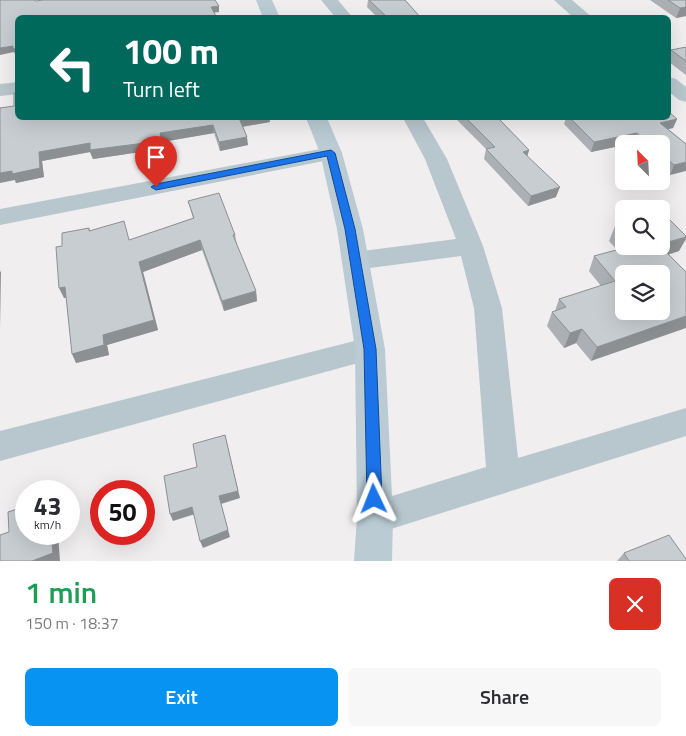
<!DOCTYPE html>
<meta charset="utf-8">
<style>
:root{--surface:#fff;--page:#f7f7f7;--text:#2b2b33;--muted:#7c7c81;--accent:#0793f2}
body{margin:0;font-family:"Titillium Web",sans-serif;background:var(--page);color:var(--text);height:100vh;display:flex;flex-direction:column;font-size:19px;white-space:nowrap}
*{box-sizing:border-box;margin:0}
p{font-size:16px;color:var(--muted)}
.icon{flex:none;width:28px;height:28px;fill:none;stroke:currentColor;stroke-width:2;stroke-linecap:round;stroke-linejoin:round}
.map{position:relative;height:561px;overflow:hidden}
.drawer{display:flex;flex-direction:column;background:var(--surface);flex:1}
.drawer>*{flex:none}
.guide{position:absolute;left:15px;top:15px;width:656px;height:105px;border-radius:8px;box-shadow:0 5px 20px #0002;background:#00695c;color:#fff;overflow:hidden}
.needle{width:32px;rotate:336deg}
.fabs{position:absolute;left:615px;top:135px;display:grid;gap:10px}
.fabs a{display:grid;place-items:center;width:55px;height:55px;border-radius:8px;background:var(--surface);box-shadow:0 5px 20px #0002;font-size:25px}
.speed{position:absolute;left:15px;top:480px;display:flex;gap:10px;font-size:25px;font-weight:700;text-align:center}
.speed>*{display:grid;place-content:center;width:65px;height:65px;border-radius:50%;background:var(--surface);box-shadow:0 5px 20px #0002;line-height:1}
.speed small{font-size:12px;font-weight:400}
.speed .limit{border:8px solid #d22;background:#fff;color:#111}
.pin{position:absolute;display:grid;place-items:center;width:42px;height:42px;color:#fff;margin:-51px -21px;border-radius:50% 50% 50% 0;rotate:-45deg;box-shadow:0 0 5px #0007}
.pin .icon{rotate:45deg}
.me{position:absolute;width:55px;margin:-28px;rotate:358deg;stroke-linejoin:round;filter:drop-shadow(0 0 4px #0008)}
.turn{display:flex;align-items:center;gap:18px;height:105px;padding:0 25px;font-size:22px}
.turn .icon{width:65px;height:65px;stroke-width:2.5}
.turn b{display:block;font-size:35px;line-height:42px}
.round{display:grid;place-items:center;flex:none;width:52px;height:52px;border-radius:8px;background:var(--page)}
.headline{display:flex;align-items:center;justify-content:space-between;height:85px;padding:0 25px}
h1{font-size:30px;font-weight:600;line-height:38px;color:#1e9e55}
.primary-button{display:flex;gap:10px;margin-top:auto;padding:10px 25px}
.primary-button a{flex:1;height:58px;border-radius:8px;background:var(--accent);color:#fff;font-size:20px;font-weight:600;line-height:58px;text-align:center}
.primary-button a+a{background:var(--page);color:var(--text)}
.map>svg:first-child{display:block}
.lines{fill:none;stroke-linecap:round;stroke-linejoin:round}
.minor{fill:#b8c6cd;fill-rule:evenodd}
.secondary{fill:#bacbd4;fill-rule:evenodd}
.wall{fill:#acb0b5}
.shaded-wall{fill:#8c9093}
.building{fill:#c8cdd2;stroke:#8c9093;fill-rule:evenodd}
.route{fill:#1a73e8;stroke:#114b97}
</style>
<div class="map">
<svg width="686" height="561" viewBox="0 0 686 561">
<rect width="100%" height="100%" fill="#f1eeef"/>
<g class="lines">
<g class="minor">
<polygon points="321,0 338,0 353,18 336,18"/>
<polygon points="554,0 572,0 593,18 574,18"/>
<polygon points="669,77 676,79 686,87 686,102 679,100 669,92"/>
<polygon points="18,82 18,94 0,96 0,84"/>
<polygon points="403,118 423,118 447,159 483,246 502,308 518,458 686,408 686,436 375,534 363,529 357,517 363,505 486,467 474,308 461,256 355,270 346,267 342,261 346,255 355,252 456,239 425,159"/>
<polygon points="331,147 339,148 342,153 339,158 0,225 0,209"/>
<polygon points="370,337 380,341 384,349 380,357 0,461 0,431"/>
</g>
<g class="secondary">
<polygon points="256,0 272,0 280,18 263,18"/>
<polygon points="306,118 327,118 342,153 363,229 385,349 393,517 392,561 354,561 357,517 355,349 337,229 320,153"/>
</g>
</g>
<g class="wall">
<polygon points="368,0 405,0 421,18 378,18 367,7"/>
<polygon points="650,0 686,0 686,16 676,18"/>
<polygon points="686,47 686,75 669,62 669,56 671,50"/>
<polygon points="14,106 18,118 269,118 270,122 242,127 248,145 220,151 214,133 162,142 163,147 147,149 147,151 93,159 90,152 42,161 44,177 16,183 15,180"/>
<polygon points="455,118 498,118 529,150 527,156 556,197 528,206 484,159 486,149"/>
<polygon points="566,118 669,118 677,119 673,128 668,129 686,144 670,175 661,168 661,144 624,144 624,145 591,152 564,124"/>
<polygon points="188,201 235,235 237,245 256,291 257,301 224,311 202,250 143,272 158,330 107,345 109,355 76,363 66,298 64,298 62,246 89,228 90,231 130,240 193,218"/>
<polygon points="624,224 624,246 661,246 679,251 668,255 591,361 576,343 564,348 547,326 552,312 555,311 559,299 601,286 589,271 594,256 617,250 609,241 615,226"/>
<polygon points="624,553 686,561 617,561"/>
</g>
<g class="shaded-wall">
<polygon points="219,6 219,12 212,13 211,7"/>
<polygon points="686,7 686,16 676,18 680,8"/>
<polygon points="13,46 18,48 18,55 16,56 14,52 0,55 0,48"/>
<polygon points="239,118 269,118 270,122 240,127"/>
<polygon points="677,119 673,128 656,132 660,123"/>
<polygon points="213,125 214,133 162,142 163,147 147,149 147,151 93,159 90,152 42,161 44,177 16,183 15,180 0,183 0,173 39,152 90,143 145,141 160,133"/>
<polygon points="637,133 633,143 624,144 624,145 591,152 594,142"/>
<polygon points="247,137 248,145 220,151 219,142"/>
<polygon points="529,150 526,161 523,152"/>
<polygon points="686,162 686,171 670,175 674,165"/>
<polygon points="560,187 556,197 528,206 531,196"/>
<polygon points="686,237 686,239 679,251 651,259 657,246 661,246 661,244"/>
<polygon points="200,240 202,250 143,272 158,330 107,345 109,355 76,363 72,354 103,335 139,262"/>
<polygon points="0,271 1,272 0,329"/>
<polygon points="65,287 70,297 64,298 59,288"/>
<polygon points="256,291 257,301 224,311 222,301"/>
<polygon points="686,316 686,328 591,361 597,347"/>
<polygon points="582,329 576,343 564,348 570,333"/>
<polygon points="225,435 240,498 221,504 230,537 203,548 200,541 219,496"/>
<polygon points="192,507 195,514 173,521 170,514"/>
<polygon points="51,534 58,534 60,561 32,561"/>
</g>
<g class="building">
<polygon points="0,0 35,0 35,1 44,0 215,0 219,6 211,7 217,18 18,18 18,48 13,49 13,46 0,48"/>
<polygon points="369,0 405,0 421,18 388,18"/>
<polygon points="668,0 686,0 686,7 680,8"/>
<polygon points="686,47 686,61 671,50"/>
<polygon points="14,93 18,93 18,118 245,118 239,118 247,137 219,142 213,125 160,133 161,138 145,141 145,143 90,150 90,143 39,152 40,168 12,174 12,171 0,173 0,108 14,106"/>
<polygon points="669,112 677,119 660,123 686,144 686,162 674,165 661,154 661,144 649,144 637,133 594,142 570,118 669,118"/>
<polygon points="466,118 498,118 529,150 523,152 560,187 531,196 486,149 495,147"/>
<polygon points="219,193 235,235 233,235 256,291 222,301 200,240 139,262 154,320 103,335 104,345 72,354 65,287 59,288 56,247 62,246 62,233 89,228 89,231 124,221 129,240 194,218 188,201"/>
<polygon points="664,214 686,236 686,237 661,244 661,215"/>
<polygon points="624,224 624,235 615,226"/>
<path d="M631 246H660L686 272V316L597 347 582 329 570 333 552 312 566 307 559 299 615 281 594 256ZM624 274H661V311H624Z"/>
<polygon points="225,435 238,491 219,496 228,530 200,541 192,507 170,514 164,476 197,467 193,444"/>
<polygon points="26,506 26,534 51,534 53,553 32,561 0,561 0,535 9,532 8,512"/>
<polygon points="669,535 686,559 686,561 629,561 624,553"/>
</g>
<polygon class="route" points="331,150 335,153 355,229 376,349 382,499 380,504 374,506 369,504 367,499 364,349 345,229 327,156 156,190 151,187 156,184"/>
</svg>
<div class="fabs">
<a><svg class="needle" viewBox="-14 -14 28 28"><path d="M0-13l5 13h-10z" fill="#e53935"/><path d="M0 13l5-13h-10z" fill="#7c7c81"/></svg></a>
<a><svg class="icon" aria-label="search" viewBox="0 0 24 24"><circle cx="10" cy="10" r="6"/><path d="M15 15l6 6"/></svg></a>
<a><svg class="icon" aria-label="layers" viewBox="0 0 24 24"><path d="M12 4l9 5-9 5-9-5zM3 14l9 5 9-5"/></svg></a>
</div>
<div class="speed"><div>43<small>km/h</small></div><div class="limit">50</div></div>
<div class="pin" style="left:156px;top:187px;background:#d93025"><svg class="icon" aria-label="arrive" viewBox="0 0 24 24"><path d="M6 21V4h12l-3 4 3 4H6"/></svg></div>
<svg class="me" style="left:374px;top:499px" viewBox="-20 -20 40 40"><path d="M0-17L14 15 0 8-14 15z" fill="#1a73e8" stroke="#fff" stroke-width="4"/></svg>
<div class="guide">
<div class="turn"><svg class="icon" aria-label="left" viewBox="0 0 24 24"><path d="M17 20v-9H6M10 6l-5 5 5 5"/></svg><div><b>100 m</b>Turn left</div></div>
</div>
</div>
<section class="drawer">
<div class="headline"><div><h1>1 min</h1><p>150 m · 18:37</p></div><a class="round" style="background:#d93025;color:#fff"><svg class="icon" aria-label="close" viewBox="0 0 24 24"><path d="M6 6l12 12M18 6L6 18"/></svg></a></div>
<div class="primary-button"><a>Exit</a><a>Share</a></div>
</section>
